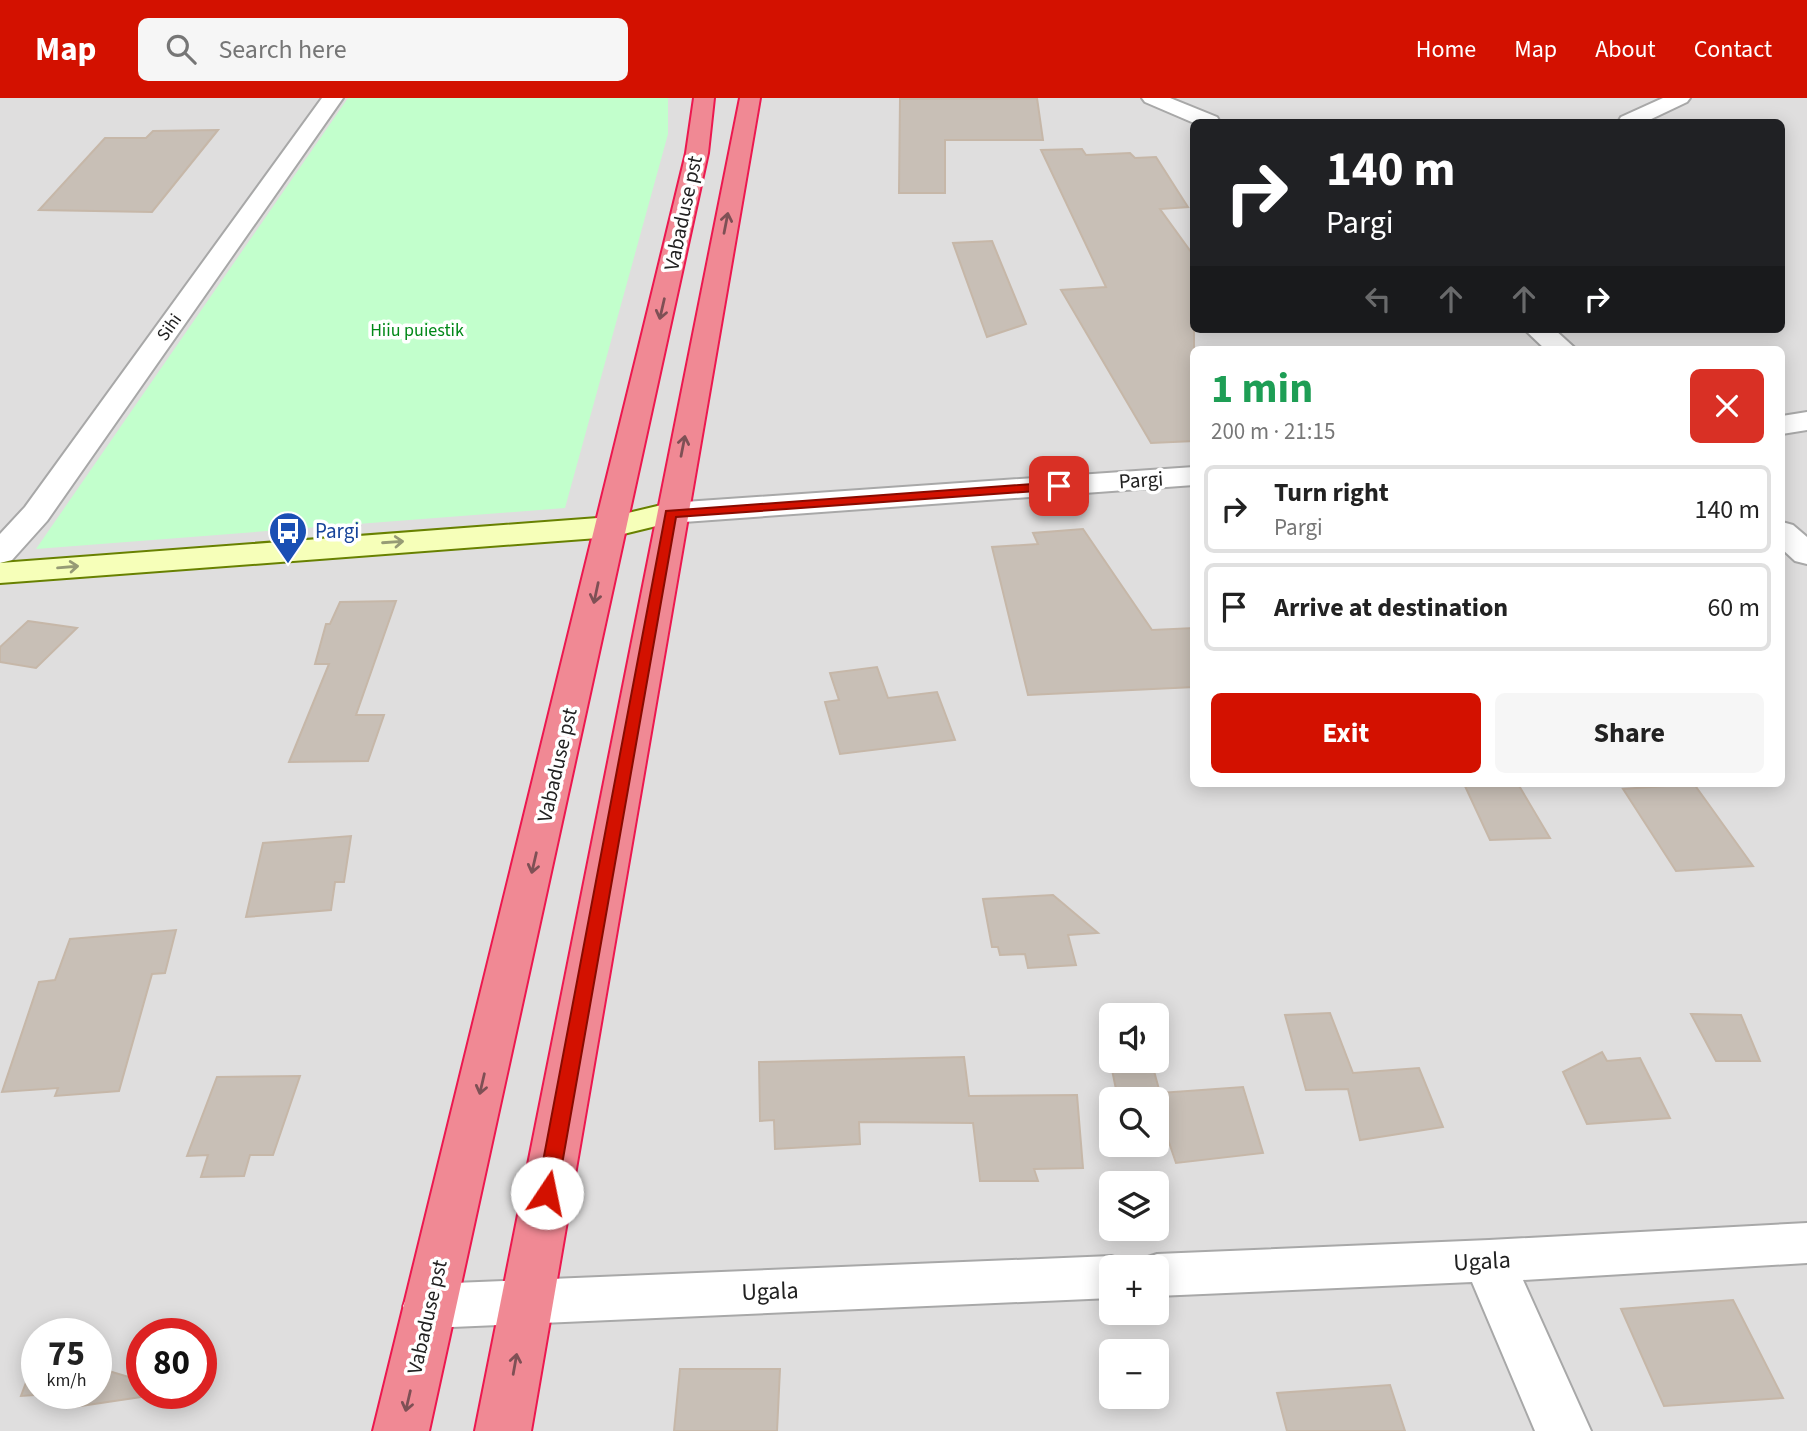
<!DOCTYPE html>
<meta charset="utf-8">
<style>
:root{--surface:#fff;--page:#f6f6f6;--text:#222;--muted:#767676;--line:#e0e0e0;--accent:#d31100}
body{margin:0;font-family:"Source Sans 3",sans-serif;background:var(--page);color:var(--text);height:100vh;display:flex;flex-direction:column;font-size:26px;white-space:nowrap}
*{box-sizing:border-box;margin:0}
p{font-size:23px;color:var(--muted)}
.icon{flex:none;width:38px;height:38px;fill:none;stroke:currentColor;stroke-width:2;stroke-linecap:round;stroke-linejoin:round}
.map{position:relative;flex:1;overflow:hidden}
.drawer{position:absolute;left:1190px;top:248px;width:595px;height:441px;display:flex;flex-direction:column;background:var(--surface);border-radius:10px;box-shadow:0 4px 18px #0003}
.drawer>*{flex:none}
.hud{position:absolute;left:1190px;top:21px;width:595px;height:214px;border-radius:10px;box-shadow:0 4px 18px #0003;background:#202124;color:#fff;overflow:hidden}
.controls{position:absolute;left:1099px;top:905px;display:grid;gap:14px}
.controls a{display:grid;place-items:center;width:70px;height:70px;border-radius:10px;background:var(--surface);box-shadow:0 4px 18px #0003;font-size:35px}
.speed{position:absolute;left:21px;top:1220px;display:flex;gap:14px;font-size:35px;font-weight:700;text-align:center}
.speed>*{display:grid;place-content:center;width:91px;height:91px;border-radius:50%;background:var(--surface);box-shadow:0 4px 18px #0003;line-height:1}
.speed small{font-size:18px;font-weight:400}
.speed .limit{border:10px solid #d22;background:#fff;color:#111}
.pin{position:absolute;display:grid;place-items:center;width:60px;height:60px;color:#fff;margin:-30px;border-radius:14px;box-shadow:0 4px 10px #0006}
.me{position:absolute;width:77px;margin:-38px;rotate:11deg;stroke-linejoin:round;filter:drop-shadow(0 0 5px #0008)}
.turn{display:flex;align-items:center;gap:24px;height:147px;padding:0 21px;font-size:32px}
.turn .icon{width:91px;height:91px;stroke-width:2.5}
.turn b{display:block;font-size:49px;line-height:60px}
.lanes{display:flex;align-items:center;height:66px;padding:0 21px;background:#0003;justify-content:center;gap:35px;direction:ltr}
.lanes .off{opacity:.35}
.round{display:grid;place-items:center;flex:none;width:74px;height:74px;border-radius:10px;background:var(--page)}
.headline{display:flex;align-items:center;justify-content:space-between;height:119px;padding:0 21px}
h1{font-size:42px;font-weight:700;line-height:52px;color:#1e9e55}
.primary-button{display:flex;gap:14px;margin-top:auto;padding:14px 21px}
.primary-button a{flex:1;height:80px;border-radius:10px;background:var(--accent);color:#fff;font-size:28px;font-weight:700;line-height:80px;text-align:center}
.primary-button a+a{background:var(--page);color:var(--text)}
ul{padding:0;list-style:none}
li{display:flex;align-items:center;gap:21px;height:88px;margin:0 14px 10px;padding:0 7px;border:4px solid var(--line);border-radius:10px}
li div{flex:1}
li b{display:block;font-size:26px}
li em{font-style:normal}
header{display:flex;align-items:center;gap:42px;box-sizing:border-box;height:98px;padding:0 35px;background:var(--accent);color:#fff}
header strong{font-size:33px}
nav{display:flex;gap:38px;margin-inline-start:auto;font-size:24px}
.search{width:490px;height:63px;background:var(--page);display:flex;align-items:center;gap:18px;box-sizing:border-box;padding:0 24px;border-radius:10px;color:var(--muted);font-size:26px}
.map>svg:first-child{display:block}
.residential{fill:#dfdede;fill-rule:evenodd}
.park{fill:#c2ffcc}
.building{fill:#c8bfb6;stroke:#c6b7a8;stroke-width:2}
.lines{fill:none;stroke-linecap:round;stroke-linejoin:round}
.street-casing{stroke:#a8a8a8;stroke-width:4}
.secondary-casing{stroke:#688100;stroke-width:4}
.highway-casing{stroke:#ec184f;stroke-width:4}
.street{fill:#fff;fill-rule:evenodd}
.secondary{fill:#f6ffb9;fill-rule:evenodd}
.highway{fill:#f08994;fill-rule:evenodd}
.oneway{stroke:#7e5055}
.oneway2{stroke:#969b75}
.route{fill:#d31100;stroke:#890b00;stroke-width:2}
.labels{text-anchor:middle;stroke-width:7;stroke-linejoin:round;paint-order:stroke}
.far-street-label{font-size:18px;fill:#212121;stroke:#fff}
.far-park-label{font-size:18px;fill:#028818;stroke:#fff}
.street-label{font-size:21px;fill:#212121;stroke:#fff}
.transit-label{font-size:21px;fill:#164399;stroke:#fff;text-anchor:start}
.near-street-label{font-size:24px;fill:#212121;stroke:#fff}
</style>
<header>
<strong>Map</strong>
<div class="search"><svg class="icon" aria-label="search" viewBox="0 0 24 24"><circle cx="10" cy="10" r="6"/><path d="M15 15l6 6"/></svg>Search here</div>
<nav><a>Home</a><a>Map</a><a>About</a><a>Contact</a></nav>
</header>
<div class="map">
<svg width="1807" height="1333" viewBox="0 0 1807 1333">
<rect width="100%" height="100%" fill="#f2f0e7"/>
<path class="residential" d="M0 0H1807V1333H0ZM1194 24H1782V231H1194ZM1194 252H1782V686H1194ZM1111 917H1157V962H1111ZM1111 1001H1157V1046H1111ZM1111 1085H1157V1130H1111ZM1111 1169H1157V1214H1111ZM37 1236H96V1295H37ZM142 1236H201V1295H142ZM1111 1253H1157V1298H1111Z"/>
<polygon class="park" points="348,0 668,0 668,36 565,410 36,451"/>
<g class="building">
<polygon points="1037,0 1043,42 945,42 945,95 899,95 900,1"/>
<polygon points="218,32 152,114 39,112 105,40 146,40 153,33"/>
<polygon points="1082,51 1086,57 1130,55 1135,60 1156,59 1188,109 1160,111 1194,158 1194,343 1151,345 1061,192 1106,189 1041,52"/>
<polygon points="992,143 1026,226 987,239 953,145"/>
<polygon points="1083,431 1152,532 1194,530 1194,589 1028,597 992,449 1038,446 1033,435"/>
<polygon points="396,503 356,617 384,617 368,663 289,664 329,566 315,566 326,526 330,526 340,504"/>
<polygon points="28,523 77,530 36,570 0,564 0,549"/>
<polygon points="877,569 888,600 937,594 955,642 840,656 825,604 839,602 830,575"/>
<polygon points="1464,686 1518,686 1550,740 1490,742"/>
<polygon points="1694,686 1753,768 1676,773 1623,691"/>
<polygon points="351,738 344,784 335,784 331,812 246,819 263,745"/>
<polygon points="1053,797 1098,835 1068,837 1076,867 1028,870 1025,856 1000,857 998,849 992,849 983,801"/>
<polygon points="176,832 165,875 152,876 119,993 55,998 58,990 2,994 39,884 55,882 70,841"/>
<polygon points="1330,915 1353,975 1419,970 1443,1029 1360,1042 1348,991 1306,992 1285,917"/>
<polygon points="1691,916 1741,917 1760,963 1716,963"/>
<polygon points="1602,954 1607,963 1640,960 1670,1020 1587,1026 1563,974"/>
<polygon points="964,959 969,998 1077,997 1083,1070 1034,1071 1038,1083 980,1083 973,1025 859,1024 860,1046 775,1051 774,1022 760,1023 759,964"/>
<polygon points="1110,962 1151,962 1160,995 1243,989 1263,1055 1176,1065 1157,1009 1157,1001 1118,1001"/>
<polygon points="300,978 273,1057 250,1057 244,1078 201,1079 208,1057 187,1058 217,979"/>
<polygon points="1733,1202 1783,1300 1664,1308 1621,1211"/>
<polygon points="37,1255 37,1295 96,1295 96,1269 142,1283 142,1295 168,1295 67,1310 68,1295 21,1298"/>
<polygon points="680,1271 780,1271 777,1333 674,1333"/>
<polygon points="1390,1287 1405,1333 1287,1333 1277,1295"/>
</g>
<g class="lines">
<defs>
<g id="street">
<polygon points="322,0 343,0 47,423 12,462 0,465 0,436 25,409"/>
<polygon points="1142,0 1170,0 1217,19 1220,24 1194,25 1145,4"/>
<polygon points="1663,0 1690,0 1687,4 1645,24 1618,24 1621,19"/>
<polygon points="1524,231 1554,231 1577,252 1546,252"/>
<polygon points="1807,314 1807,332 1782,336 1782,318"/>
<polygon points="1194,369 1194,387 670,425 659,422 654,415 659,408 670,405"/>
<polygon points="1782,424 1793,427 1807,439 1807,466 1795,463 1782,451"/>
<polygon points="1807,1125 1807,1165 1523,1182 1591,1333 1535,1333 1472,1184 1157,1198 1157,1169 1135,1169 1139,1162 1157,1156 1489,1142"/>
<polygon points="1111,1158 1129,1164 1132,1169 1111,1169 1111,1200 429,1230 410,1223 403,1208 410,1193 429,1186"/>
</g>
<polygon id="secondary" points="670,405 681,408 686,415 681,422 611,439 0,485 0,465 611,419"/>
<g id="highway">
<polygon points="694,0 714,0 708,55 429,1333 373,1333 643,232 686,55"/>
<polygon points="740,0 760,0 531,1333 475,1333"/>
</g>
</defs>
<use href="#street" class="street-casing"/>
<use href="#secondary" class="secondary-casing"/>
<use href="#highway" class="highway-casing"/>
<use href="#street" class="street"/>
<use href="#secondary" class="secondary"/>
<use href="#highway" class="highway"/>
</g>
<defs><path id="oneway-shaft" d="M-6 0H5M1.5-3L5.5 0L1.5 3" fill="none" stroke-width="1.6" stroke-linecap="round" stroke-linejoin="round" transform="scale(1.75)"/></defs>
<g class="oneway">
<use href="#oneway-shaft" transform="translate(726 125) rotate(-79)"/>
<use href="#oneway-shaft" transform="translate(662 211) rotate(103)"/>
<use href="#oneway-shaft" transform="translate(683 348) rotate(-79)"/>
<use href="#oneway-shaft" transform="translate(596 495) rotate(102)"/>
<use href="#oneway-shaft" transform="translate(534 765) rotate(103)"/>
<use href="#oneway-shaft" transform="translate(482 986) rotate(103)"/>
<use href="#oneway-shaft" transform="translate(515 1266) rotate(-80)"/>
<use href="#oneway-shaft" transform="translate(408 1303) rotate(103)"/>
</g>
<g class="oneway2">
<use href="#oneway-shaft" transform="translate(393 444) rotate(-4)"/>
<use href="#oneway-shaft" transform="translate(68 469) rotate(-5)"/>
</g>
<polygon class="route" points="1059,384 1064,385 1064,391 676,419 557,1095 554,1100 547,1103 540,1100 537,1095 666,413"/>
<defs>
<symbol id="bus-pin" viewBox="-11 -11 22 30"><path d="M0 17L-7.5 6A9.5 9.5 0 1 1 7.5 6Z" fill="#1a4fb4" stroke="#fff"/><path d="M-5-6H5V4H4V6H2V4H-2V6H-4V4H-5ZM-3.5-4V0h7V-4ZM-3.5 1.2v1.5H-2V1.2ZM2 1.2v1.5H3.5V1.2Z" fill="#fff"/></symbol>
</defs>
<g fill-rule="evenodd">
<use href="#bus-pin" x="266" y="411" width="44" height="60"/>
</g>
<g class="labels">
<g class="far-street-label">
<text transform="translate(169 229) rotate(-54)" y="6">Sihi</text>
</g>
<g class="far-park-label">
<text x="417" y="238">Hiiu puiestik</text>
</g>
<g class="street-label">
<text transform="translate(683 115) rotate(-78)" y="7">Vabaduse pst</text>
<text transform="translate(1141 382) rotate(-4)" y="7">Pargi</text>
<text transform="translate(557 667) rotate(-77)" y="7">Vabaduse pst</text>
<text transform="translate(427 1219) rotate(-77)" y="7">Vabaduse pst</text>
</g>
<g class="transit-label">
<text x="315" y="440">Pargi</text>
</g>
<g class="near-street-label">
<text transform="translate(1482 1163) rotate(-3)" y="8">Ugala</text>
<text transform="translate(770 1193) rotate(-2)" y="8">Ugala</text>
</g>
</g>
</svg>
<div class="controls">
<a><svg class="icon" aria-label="sound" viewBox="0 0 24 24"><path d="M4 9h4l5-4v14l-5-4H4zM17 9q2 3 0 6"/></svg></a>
<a><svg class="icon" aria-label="search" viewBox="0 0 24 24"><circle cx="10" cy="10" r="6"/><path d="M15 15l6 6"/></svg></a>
<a><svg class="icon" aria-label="layers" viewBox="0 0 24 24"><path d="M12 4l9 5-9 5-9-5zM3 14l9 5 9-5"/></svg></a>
<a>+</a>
<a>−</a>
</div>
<div class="speed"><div>75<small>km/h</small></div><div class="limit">80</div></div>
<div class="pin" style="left:1059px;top:388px;background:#d93025"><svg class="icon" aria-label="arrive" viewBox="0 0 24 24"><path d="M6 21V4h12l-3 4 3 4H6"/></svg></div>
<svg class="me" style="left:547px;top:1095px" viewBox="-20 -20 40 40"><circle r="19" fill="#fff"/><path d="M0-13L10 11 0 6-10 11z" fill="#d31100"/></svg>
<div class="hud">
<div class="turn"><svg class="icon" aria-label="right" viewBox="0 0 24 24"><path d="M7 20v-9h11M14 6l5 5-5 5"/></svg><div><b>140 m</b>Pargi</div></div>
<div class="lanes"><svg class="icon off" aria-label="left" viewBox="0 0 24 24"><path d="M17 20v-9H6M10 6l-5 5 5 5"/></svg><svg class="icon off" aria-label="ahead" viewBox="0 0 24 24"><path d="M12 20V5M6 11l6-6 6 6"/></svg><svg class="icon off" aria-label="ahead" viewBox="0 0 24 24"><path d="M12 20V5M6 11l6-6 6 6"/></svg><svg class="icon" aria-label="right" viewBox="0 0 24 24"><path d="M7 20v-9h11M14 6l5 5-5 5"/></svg></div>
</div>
<section class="drawer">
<div class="headline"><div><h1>1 min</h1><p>200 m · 21:15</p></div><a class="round" style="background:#d93025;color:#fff"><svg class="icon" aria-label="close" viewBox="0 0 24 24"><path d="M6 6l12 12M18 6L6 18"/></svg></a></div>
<ul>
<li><svg class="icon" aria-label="right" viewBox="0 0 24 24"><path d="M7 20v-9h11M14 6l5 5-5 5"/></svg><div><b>Turn right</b><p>Pargi</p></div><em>140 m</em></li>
<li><svg class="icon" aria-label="arrive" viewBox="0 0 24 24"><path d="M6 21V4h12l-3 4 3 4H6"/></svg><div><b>Arrive at destination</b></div><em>60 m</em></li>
</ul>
<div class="primary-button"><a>Exit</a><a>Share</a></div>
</section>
</div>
